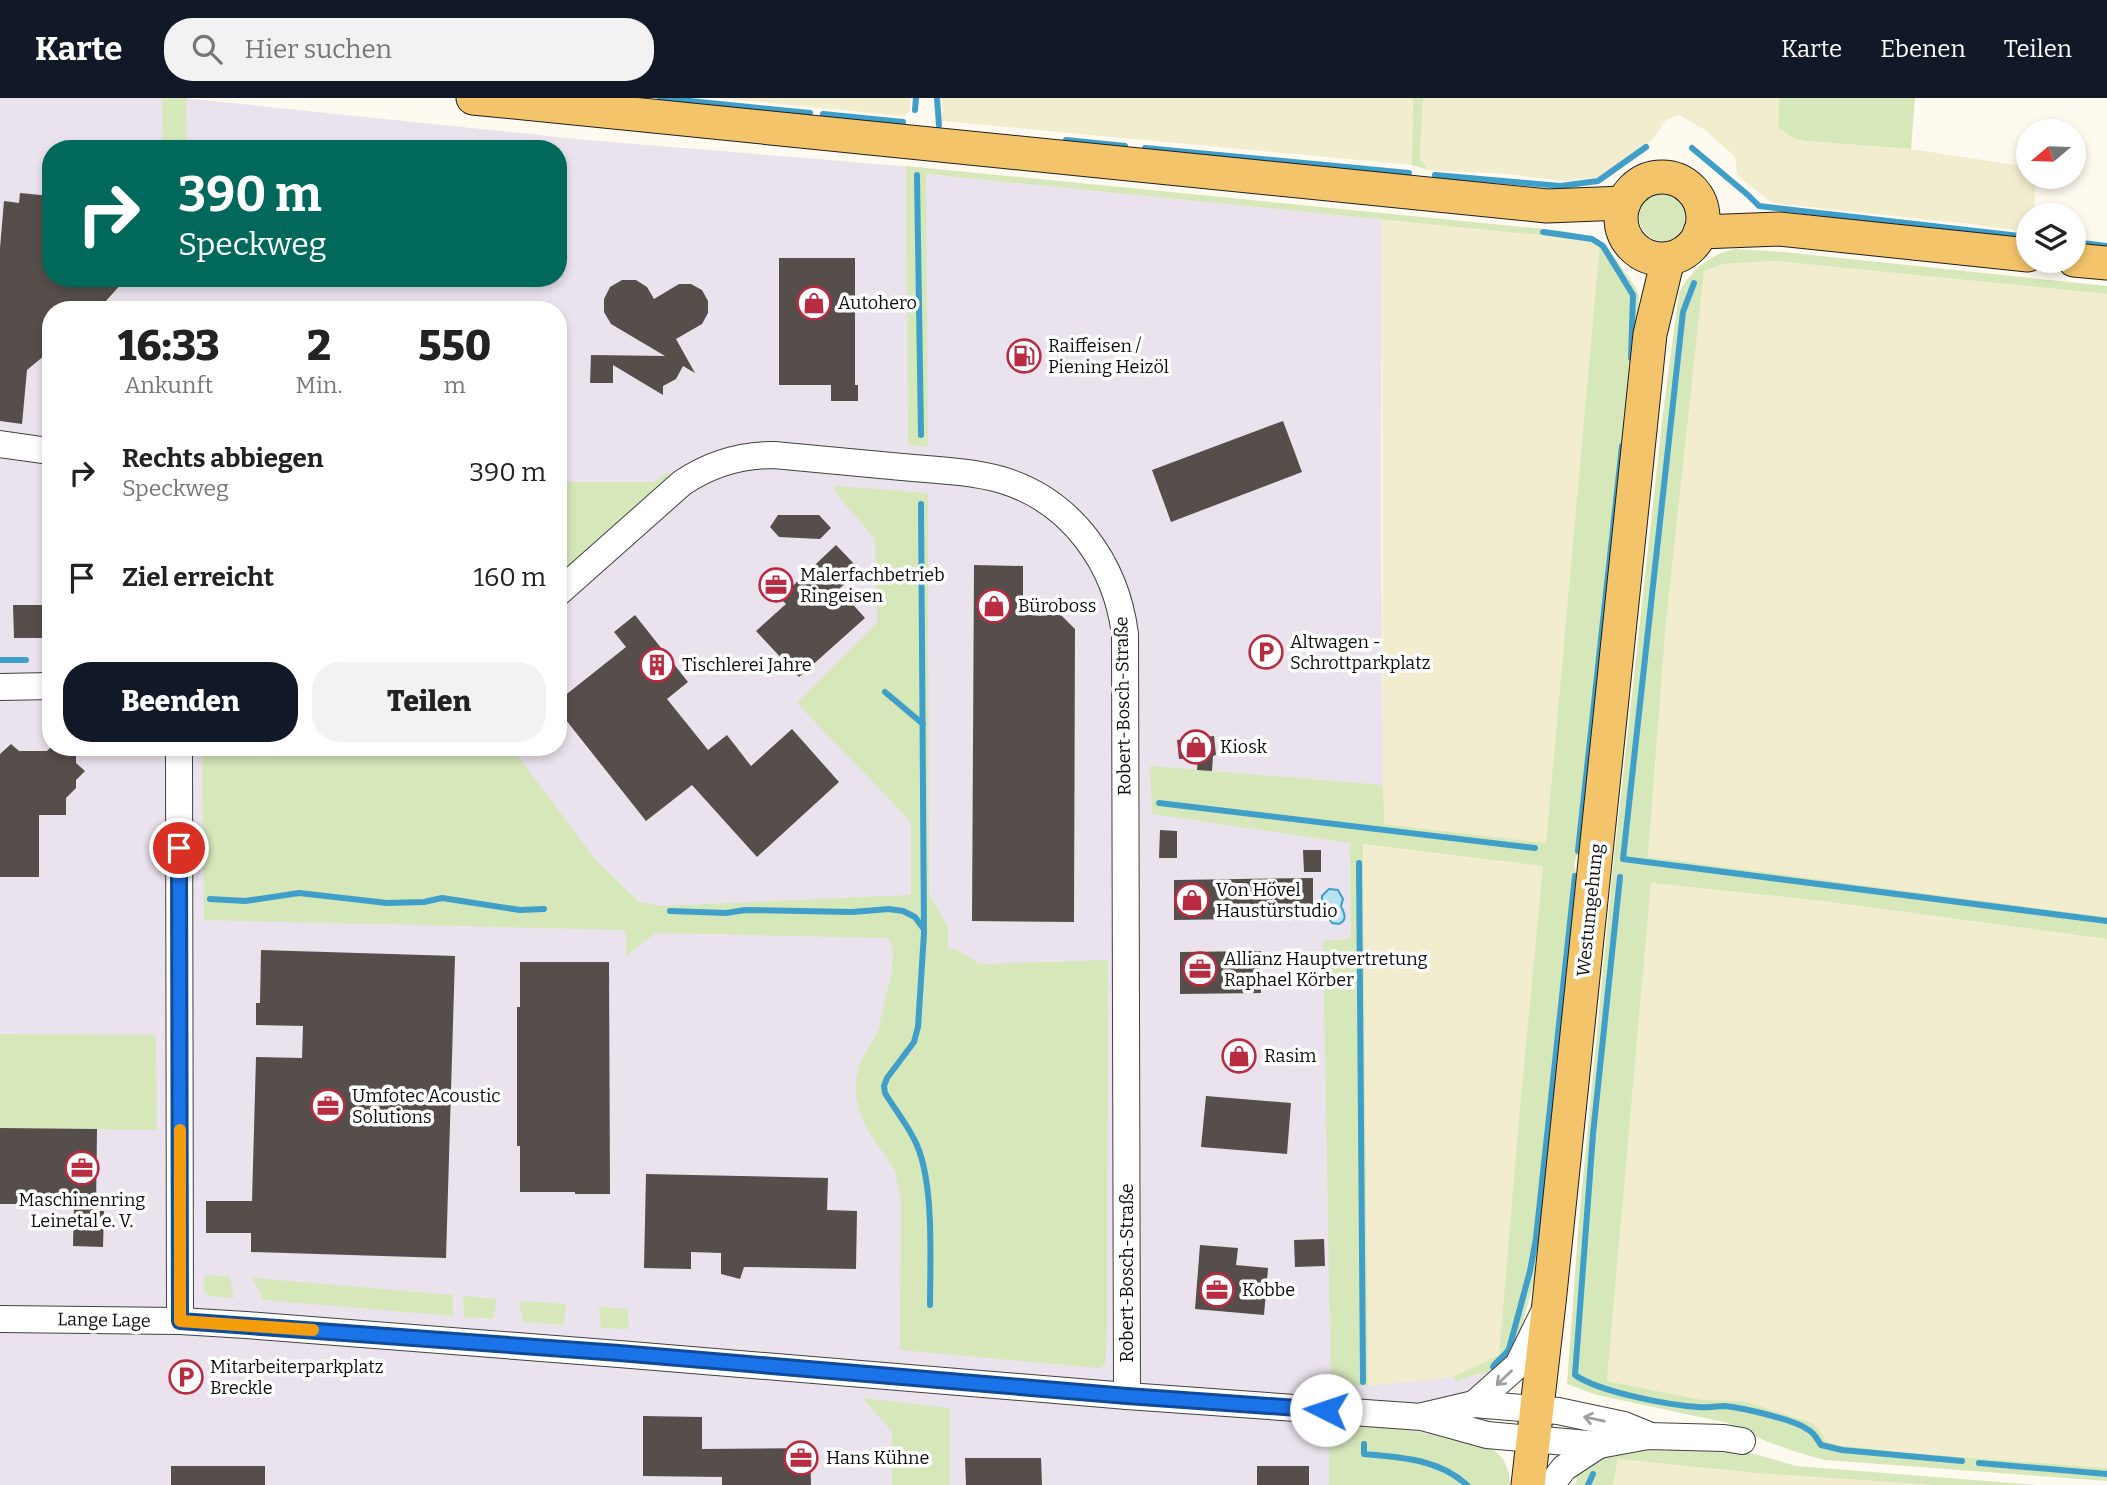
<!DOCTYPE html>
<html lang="de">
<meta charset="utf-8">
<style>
:root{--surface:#fff;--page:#f2f2f2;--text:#222;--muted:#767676;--accent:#111827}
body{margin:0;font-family:Bitter,serif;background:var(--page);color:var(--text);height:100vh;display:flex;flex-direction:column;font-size:26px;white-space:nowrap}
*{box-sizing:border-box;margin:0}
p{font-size:23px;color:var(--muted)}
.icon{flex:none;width:38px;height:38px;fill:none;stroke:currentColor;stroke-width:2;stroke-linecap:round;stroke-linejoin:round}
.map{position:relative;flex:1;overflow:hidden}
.side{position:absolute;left:42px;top:203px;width:525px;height:455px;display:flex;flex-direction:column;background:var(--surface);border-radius:28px;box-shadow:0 4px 10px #0003}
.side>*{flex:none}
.guide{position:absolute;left:42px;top:42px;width:525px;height:147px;border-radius:28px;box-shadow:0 4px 10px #0003;background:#00695c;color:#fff;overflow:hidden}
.needle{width:46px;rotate:251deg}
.controls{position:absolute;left:2016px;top:21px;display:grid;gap:14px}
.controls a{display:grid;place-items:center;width:70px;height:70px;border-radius:50%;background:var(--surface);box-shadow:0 4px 10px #0003;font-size:35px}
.pin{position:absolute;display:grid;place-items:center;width:60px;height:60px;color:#fff;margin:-30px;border:4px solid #fff;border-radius:50%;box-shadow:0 2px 7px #0007}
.me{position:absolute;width:77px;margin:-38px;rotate:274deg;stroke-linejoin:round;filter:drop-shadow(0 0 5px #0008)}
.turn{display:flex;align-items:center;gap:24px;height:147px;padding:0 21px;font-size:32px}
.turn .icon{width:91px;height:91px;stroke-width:2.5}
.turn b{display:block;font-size:49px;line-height:60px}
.eta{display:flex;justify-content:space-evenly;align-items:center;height:119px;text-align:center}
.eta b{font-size:42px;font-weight:800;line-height:49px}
.cta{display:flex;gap:14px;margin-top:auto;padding:14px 21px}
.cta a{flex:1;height:80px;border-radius:28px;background:var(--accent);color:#fff;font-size:28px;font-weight:800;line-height:80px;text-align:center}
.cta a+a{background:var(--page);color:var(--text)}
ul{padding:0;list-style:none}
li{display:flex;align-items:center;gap:21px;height:105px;padding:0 21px}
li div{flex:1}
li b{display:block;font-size:26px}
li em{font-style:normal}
header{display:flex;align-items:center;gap:42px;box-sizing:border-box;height:98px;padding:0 35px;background:var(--accent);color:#fff}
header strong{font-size:33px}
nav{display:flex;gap:38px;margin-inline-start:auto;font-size:24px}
.search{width:490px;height:63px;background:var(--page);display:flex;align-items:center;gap:18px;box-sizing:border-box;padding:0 24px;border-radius:28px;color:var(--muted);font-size:26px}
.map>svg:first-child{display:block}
.industrial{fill:#eae2ec;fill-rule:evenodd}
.farmland{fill:#f3edd0}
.green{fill:#d6e7ba}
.water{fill:#b5e3f4;stroke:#3f9fc8;stroke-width:2}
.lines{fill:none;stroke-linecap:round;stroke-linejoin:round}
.stream{stroke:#3f9fc8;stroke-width:6}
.building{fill:#564e4a}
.minor-casing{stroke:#414141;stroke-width:28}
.major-casing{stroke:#1f1f1f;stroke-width:35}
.minor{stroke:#fff;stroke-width:26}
.major{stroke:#f3c46a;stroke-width:33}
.oneway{stroke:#9f9f9f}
.route-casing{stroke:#114b97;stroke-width:18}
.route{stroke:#1a73e8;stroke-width:12}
.slow{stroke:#f59e0b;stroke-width:12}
.labels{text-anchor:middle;stroke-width:7;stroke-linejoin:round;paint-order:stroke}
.poi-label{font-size:18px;fill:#0e0e0e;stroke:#fff;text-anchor:start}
.street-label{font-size:18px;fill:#0e0e0e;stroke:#fff}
</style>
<header>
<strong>Karte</strong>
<div class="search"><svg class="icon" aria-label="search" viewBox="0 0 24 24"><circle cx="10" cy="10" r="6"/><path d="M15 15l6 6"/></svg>Hier suchen</div>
<nav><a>Karte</a><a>Ebenen</a><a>Teilen</a></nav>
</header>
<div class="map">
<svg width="2107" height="1387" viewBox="0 0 2107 1387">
<rect width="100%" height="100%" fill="#fefaef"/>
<path class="industrial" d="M0 0H183L587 42 926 70V76L1382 121 1381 436 1384 748 1350 745 1357 1288 1453 1279 1457 1283 1480 1276 1490 1275 1497 1277 1489 1347 1503 1361 1509 1375 1510 1387H0ZM51 51H558V180H51ZM51 212H558V649H51Z"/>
<g class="farmland">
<polygon points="720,0 910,0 910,13 903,18"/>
<polygon points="942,0 1413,0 1412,67 942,23"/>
<polygon points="1423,0 1779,0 1778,29 1805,43 1911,51 2028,69 2028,79 2036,79 2034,117 2028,117 2028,134 1971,126 1772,105 1737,77 1735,59 1705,32 1679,17 1666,22 1653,41 1599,79 1565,83 1506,76 1428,72 1420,60"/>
<polygon points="1382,121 1600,143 1546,746 1383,726"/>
<polygon points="1776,163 2107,196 2107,819 1648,760 1666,525 1704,173 1723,166"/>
<polygon points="1363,746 1544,768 1518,1030 1499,1258 1453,1279 1368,1288"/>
<polygon points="1651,785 1822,803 2107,841 2107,1370 1910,1355 1838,1347 1825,1343 1743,1303 1703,1302 1607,1283"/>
<polygon points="1618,1361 1755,1375 1934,1387 1613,1387"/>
</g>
<g class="green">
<polygon points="162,0 186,0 187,51 163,51"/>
<polygon points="1413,0 1423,0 1420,60 1428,72 1412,67"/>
<polygon points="1779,0 1915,0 1911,51 1805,43 1791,39 1778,29"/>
<path d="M906 68 1555 132C1573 135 1589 136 1605 146L1636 190 1639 198 1635 273 1582 751C1571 764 1574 770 1580 784L1536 1177 1515 1252 1497 1277C1483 1272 1470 1279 1457 1284L1453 1279 1499 1257 1518 1030 1543 768 1363 746 1368 1288 1331 1287 1323 843 1351 841 1350 745 1152 716 1150 668 1383 687 1384 726 1546 745 1600 143 926 76 928 349 908 347Z"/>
<circle cx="1663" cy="119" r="24"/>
<path d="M1736 151 1783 154 2107 188V196L1776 163 1723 166 1704 173 1666 525 1648 759 2107 819V841L1822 803 1651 785 1607 1283 1703 1302 1743 1303 1812 1325 1822 1336 1825 1343 1838 1347 1910 1355 2107 1370V1383L1825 1362C1792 1354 1757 1341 1728 1325L1597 1297 1567 1286 1579 1122 1612 778 1663 315 1679 195C1689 173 1713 154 1736 151Z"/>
<polygon points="669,373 669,381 572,468 562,469 558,466 558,452 566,452 566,384 654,384"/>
<polygon points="835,388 928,395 929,796 948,828 948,851 955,851 980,866 1108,862 1107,1237 1105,1267 1099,1270 900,1252 901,1102 895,1072 870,1036 861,1018 856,999 856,981 860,964 878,933 892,872 893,855 889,840 655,835 626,858 626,832 204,822 202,649 511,649 595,761 639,804 661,808 911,797 911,724 797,605 877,525 875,441 835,394"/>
<polygon points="0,936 156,937 157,1032 0,1030"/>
<polygon points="205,1177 229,1178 234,1200 209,1198 204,1193"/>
<polygon points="253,1180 453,1197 453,1218 263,1202"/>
<polygon points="463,1198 497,1201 493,1221 464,1219"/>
<polygon points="519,1203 566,1206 564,1227 523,1224"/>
<polygon points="599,1209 627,1211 629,1231 601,1230"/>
<polygon points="862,1300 950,1310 950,1387 892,1387 892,1333"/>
<polygon points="1329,1324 1395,1330 1488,1347 1503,1361 1509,1375 1510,1387 1329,1387"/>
<polygon points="1655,1350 1741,1352 1796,1368 2037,1387 1934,1387 1755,1375 1618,1361 1613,1387 1575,1387 1577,1381 1572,1372 1607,1356 1618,1357"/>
</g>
<path class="water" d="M1329 791 1338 792 1343 801 1341 808C1343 814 1349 821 1339 826L1332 825 1327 817 1322 815V798Z"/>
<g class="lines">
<g class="stream">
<polyline points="660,0 810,15"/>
<polyline points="937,0 939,27"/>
<polyline points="915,12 916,0"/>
<polyline points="823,16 903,24"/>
<polyline points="1066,42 1125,48"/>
<polyline points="1145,50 1409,75"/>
<polyline points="1692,50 1748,97 1759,108 2028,139"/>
<polyline points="917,77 921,337"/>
<polyline points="1435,77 1560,88 1598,83 1646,49"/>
<polyline points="1543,134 1592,141 1603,148 1633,197 1631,260"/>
<polyline points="2074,144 2107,148"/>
<polyline points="1694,185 1683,214 1623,761 2107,823"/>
<path d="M921 406 924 835 918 929 914 944 887 980 884 988 885 995C894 1010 906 1025 914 1041 935 1080 930 1162 930 1207"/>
<polyline points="0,562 26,562"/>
<polyline points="885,594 923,626"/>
<polyline points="1159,705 1535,750"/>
<polyline points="1578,753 1622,348"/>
<polyline points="1359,765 1363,1284"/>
<path d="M1620 779 1593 1036 1575 1277C1599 1294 1668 1307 1698 1309 1707 1310 1716 1308 1725 1308 1743 1310 1792 1321 1807 1331 1814 1334 1817 1341 1821 1347L1842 1352 1962 1363"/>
<polyline points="210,801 245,803 299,795 387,805 424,804 442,800 520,812 544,811"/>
<polyline points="670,813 726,815 745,812 852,814 889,811 903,813 915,819 923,830"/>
<path d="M1493 1269C1496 1263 1504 1259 1509 1251L1530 1173 1536 1140 1575 778"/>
<path d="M1364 1346V1356C1400 1359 1439 1361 1467 1387"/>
<polyline points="1979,1365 2107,1376"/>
<polyline points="1588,1387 1593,1376"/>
</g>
</g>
<g class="building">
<polygon points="20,95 51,98 51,180 94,180 94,183 122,185 98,212 51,212 51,252 27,272 22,326 0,323 0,150 4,103 19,105"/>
<polygon points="779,160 855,160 855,287 858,287 858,303 831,303 831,287 779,287"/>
<polygon points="622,182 636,182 647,189 654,201 679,186 691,186 702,192 708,203 708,215 702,226 676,241 695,275 683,268 676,281 663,288 663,297 613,267 613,285 590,285 591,257 665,258 611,226 604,214 604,201 610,189"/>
<polygon points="1017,247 1034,249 1032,268 1015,267"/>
<polygon points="1283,323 1302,374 1171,424 1152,372"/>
<polygon points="778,417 819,417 831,430 820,441 779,439 770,429"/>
<polygon points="836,447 860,472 839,491 865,520 799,579 756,533 786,506 780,500"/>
<polygon points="974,467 1023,468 1023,517 1061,517 1075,531 1074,824 972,823"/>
<polygon points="13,507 51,507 51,540 14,540"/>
<polygon points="635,517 688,584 667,601 708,652 727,637 751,668 792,631 839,684 757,759 692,687 646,723 558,612 558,603 626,549 614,534"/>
<polygon points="1214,638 1216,657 1213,658 1212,673 1197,672 1198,659 1179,661 1177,642"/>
<polygon points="11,646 19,653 47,653 51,649 59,649 63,653 76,654 76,665 85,673 76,682 76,690 66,700 66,717 39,717 39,779 0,779 0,656"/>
<polygon points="1160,732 1177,733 1177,760 1159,760"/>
<polygon points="1303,752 1321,752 1321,774 1304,774"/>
<polygon points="1313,780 1313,820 1174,822 1174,782"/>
<polygon points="261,852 455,858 446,1160 251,1154 251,1135 206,1135 206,1103 252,1103 256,959 302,960 303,928 256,927 256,905 260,905"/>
<polygon points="1261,853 1261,895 1180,896 1180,854"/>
<polygon points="520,864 609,864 610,1096 575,1096 575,1094 520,1094 520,1048 517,1048 517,909 520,909"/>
<polygon points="1206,998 1291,1005 1287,1056 1201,1049"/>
<polygon points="0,1030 97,1031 96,1113 104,1113 103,1149 73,1148 74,1106 0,1106"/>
<polygon points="646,1076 828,1080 827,1112 857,1113 856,1171 744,1169 740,1181 721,1176 721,1155 691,1154 691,1171 644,1170"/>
<polygon points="1324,1141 1325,1168 1295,1169 1294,1142"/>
<polygon points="1200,1147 1238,1150 1236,1167 1268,1170 1264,1217 1195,1211"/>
<polygon points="643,1318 702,1319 702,1351 810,1350 811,1387 722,1387 722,1379 643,1378"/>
<polygon points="965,1360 1041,1360 1042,1387 966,1387"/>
<rect x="171" y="1368" width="94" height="19"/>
<rect x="1257" y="1368" width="52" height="19"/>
</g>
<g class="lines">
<defs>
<g id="minor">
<polyline points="0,346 42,352"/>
<path d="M558 495 682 385C710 366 740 357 774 357 816 361 859 365 902 369 935 372 970 373 1002 382 1072 403 1116 466 1125 536L1127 1298"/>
<polyline points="0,589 51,588"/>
<polyline points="179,649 180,1223"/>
<polyline points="0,1221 180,1223 246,1227 619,1256 1127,1298 1422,1319 1487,1337 1599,1347 1648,1338 1724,1340 1742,1343"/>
<polyline points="1474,1306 1518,1267 1543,1216"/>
<polyline points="1423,1318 1474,1306 1558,1313 1624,1327 1646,1336"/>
<polyline points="1551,1387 1564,1370 1599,1347"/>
</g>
<g id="major">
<polyline points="473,0 1547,108 1624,105"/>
<circle cx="1662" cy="120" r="41"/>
<polyline points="1700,134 1779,131 2028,157"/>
<polyline points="2074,162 2107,165"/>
<polyline points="1528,1387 1549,1205 1650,236 1668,161"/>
</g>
</defs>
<use href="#minor" class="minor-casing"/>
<use href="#major" class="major-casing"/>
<use href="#minor" class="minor"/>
<use href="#major" class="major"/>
</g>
<defs><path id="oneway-shaft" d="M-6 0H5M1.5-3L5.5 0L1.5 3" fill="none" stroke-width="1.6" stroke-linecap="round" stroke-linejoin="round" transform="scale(1.75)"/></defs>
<g class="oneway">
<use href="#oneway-shaft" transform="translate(1504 1280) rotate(136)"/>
<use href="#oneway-shaft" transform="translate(1594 1321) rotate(-168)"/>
</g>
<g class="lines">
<defs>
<polyline id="route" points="179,750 180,1223 619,1255 1127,1298 1326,1312"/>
</defs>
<use href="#route" class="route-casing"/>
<use href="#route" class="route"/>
<polyline class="slow" points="180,1032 180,1223 313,1232"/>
</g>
<defs>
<symbol id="shop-ring" viewBox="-11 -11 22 22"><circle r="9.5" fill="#fff" stroke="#b82b40" stroke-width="1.5"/><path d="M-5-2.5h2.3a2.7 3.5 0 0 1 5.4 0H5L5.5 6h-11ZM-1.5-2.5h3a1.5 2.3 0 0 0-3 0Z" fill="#b82b40"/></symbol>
<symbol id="fuel-ring" viewBox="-11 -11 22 22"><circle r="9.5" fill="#fff" stroke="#b82b40" stroke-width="1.5"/><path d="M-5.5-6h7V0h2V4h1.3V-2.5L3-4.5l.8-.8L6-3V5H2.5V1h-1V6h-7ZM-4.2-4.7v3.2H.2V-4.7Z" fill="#b82b40"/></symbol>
<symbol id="office-ring" viewBox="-11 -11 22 22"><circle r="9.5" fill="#fff" stroke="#b82b40" stroke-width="1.5"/><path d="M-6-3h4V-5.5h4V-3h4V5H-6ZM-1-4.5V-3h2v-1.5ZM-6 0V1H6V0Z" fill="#b82b40"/></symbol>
<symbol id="parking-ring" viewBox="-11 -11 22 22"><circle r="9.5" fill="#fff" stroke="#b82b40" stroke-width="1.5"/><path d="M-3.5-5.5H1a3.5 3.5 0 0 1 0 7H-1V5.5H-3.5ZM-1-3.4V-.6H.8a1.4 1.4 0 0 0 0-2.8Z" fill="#b82b40"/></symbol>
<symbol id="building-ring" viewBox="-11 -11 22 22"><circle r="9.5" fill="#fff" stroke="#b82b40" stroke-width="1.5"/><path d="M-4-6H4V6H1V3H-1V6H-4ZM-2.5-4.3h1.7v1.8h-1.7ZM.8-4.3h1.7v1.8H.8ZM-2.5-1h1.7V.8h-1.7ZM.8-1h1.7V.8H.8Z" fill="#b82b40"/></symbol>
</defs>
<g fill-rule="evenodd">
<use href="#shop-ring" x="795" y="186" width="38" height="38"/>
<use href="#fuel-ring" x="1005" y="239" width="38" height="38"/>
<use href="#office-ring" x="757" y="468" width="38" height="38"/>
<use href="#shop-ring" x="975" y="489" width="38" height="38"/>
<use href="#parking-ring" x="1247" y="535" width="38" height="38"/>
<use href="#building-ring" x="638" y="548" width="38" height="38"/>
<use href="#shop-ring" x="1177" y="630" width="38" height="38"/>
<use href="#shop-ring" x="1173" y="783" width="38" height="38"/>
<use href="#office-ring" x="1181" y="852" width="38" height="38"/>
<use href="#shop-ring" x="1220" y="939" width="38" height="38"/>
<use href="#office-ring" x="309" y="989" width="38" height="38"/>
<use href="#office-ring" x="63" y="1051" width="38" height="38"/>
<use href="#office-ring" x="1198" y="1173" width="38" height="38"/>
<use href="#parking-ring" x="167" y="1260" width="38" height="38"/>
<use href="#office-ring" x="782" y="1341" width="38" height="38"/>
</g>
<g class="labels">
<g class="poi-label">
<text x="838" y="211">Autohero</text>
<text x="1048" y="254">Raiffeisen /<tspan x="1048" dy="21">Piening Heizöl</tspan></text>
<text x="800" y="483">Malerfachbetrieb<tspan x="800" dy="21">Ringeisen</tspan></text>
<text x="1018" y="514">Büroboss</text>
<text x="1290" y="550">Altwagen -<tspan x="1290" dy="21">Schrottparkplatz</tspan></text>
<text x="682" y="573">Tischlerei Jahre</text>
<text x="1220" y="655">Kiosk</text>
<text x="1216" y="798">Von Hövel<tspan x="1216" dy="21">Haustürstudio</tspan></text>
<text x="1224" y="867">Allianz Hauptvertretung<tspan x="1224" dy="21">Raphael Körber</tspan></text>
<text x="1264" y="964">Rasim</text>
<text x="352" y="1004">Umfotec Acoustic<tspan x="352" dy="21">Solutions</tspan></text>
<text x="82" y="1108" text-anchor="middle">Maschinenring<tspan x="82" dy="21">Leinetal e. V.</tspan></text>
<text x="1242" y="1198">Kobbe</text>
<text x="210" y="1275">Mitarbeiterparkplatz<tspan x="210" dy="21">Breckle</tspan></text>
<text x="826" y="1366">Hans Kühne</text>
</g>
<g class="street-label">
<text transform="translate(1123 608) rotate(-91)" y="6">Robert-Bosch-Straße</text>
<text transform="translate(1590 812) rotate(-84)" y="6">Westumgehung</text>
<text transform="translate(1127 1175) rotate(-90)" y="6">Robert-Bosch-Straße</text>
<text transform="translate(104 1222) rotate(1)" y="6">Lange Lage</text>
</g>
</g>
</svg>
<div class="controls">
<a><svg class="needle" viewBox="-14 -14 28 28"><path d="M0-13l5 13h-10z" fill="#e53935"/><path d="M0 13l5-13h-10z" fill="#767676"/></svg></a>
<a><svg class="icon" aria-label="layers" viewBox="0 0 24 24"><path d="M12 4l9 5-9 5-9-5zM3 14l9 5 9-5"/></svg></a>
</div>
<div class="pin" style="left:179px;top:750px;background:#d93025"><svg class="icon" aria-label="arrive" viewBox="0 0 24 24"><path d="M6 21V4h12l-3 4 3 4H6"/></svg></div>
<svg class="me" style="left:1326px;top:1312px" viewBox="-20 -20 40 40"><circle r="19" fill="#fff"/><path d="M0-13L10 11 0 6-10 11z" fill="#1a73e8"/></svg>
<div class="guide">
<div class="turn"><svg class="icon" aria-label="right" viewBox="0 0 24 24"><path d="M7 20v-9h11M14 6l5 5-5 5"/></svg><div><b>390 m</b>Speckweg</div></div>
</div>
<section class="side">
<div class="eta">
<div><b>16:33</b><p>Ankunft</p></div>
<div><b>2</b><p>Min.</p></div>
<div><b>550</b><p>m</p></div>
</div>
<ul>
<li><svg class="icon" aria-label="right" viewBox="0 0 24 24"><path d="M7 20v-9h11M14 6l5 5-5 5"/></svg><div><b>Rechts abbiegen</b><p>Speckweg</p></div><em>390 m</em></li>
<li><svg class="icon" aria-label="arrive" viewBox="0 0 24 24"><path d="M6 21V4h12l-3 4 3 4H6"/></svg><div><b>Ziel erreicht</b></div><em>160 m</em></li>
</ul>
<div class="cta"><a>Beenden</a><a>Teilen</a></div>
</section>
</div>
